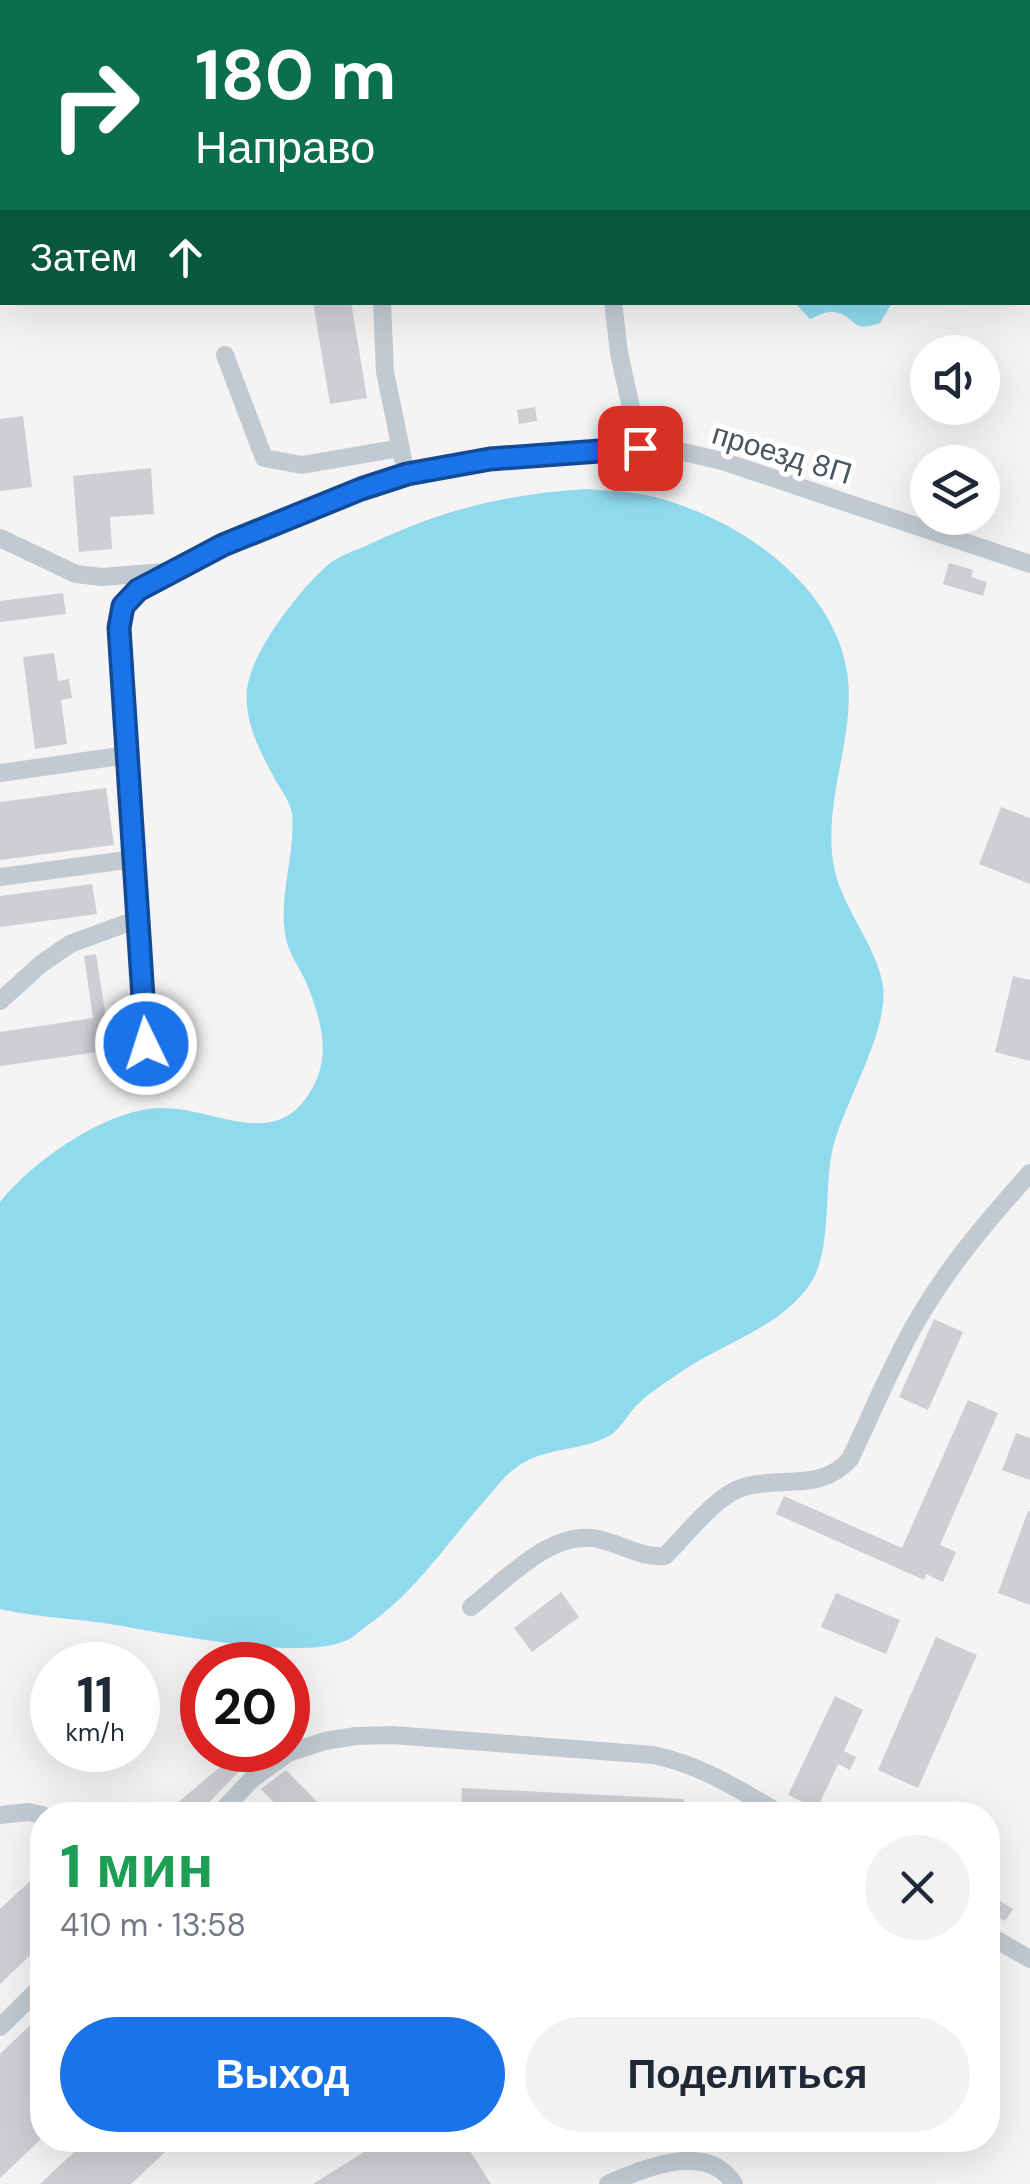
<!DOCTYPE html>
<html lang="ru">
<meta charset="utf-8">
<style>
:root{--surface:#fff;--page:#f2f2f3;--text:#1f2937;--muted:#747a83;--accent:#1a73e8}
body{margin:0;font-family:"DM Sans",sans-serif;background:var(--page);color:var(--text);height:100vh;display:flex;flex-direction:column;font-size:38px;white-space:nowrap}
*{box-sizing:border-box;margin:0}
p{font-size:32px;color:var(--muted)}
.icon{flex:none;width:55px;height:55px;fill:none;stroke:currentColor;stroke-width:2;stroke-linecap:round;stroke-linejoin:round}
.map{position:relative;flex:1;overflow:hidden}
.panel{position:absolute;left:30px;top:1802px;width:970px;height:350px;display:flex;flex-direction:column;background:var(--surface);border-radius:40px;box-shadow:0 10px 40px #0002}
.panel>*{flex:none}
.hud{position:absolute;left:0px;top:0px;width:1030px;height:305px;box-shadow:0 10px 40px #0002;background:#0b6e4f;color:#fff;overflow:hidden}
.buttons{position:absolute;left:910px;top:335px;display:grid;gap:20px}
.buttons a{display:grid;place-items:center;width:90px;height:90px;border-radius:50%;background:var(--surface);box-shadow:0 10px 40px #0002;font-size:50px}
.speed{position:absolute;left:30px;top:1642px;display:flex;gap:20px;font-size:50px;font-weight:700;text-align:center}
.speed>*{display:grid;place-content:center;width:130px;height:130px;border-radius:50%;background:var(--surface);box-shadow:0 10px 40px #0002;line-height:1}
.speed small{font-size:25px;font-weight:400}
.speed .limit{border:15px solid #d22;background:#fff;color:#111}
.pin{position:absolute;display:grid;place-items:center;width:85px;height:85px;color:#fff;margin:-42px;border-radius:20px;box-shadow:0 5px 15px #0006}
.me{position:absolute;width:110px;margin:-55px;rotate:356deg;stroke-linejoin:round;filter:drop-shadow(0 0 8px #0008)}
.turn{display:flex;align-items:center;gap:35px;height:210px;padding:0 30px;font-size:45px}
.turn .icon{width:130px;height:130px;stroke-width:2.5}
.turn b{display:block;font-size:70px;line-height:85px}
.then{display:flex;align-items:center;height:95px;padding:0 30px;background:#0003;gap:20px;font-size:38px}
.round{display:grid;place-items:center;flex:none;width:105px;height:105px;border-radius:52px;background:var(--page)}
.overview{display:flex;align-items:center;justify-content:space-between;height:170px;padding:0 30px}
h1{font-size:60px;font-weight:700;line-height:75px;color:#1e9e55}
.primary-button{display:flex;gap:20px;margin-top:auto;padding:20px 30px}
.primary-button a{flex:1;height:115px;border-radius:60px;background:var(--accent);color:#fff;font-size:40px;font-weight:700;line-height:115px;text-align:center}
.primary-button a+a{background:var(--page);color:var(--text)}
.map>svg:first-child{display:block}
.water{fill:#90daee}
.building{fill:#cdcfd5}
.lines{fill:none;stroke-linecap:round;stroke-linejoin:round}
.minor{stroke:#c1cad2;stroke-width:18}
.route-casing{stroke:#114b97;stroke-width:25}
.route{stroke:#1a73e8;stroke-width:18}
.labels{text-anchor:middle;stroke-width:10;stroke-linejoin:round;paint-order:stroke}
.street-label{font-size:30px;fill:#4a5661;stroke:#fff}
</style>
<div class="map">
<svg width="1030" height="2184" viewBox="0 0 1030 2184">
<rect width="100%" height="100%" fill="#f5f3f3"/>
<g class="water">
<path d="M795 303H892L880 323C850 334 857 316 834 312 825 311 819 316 810 319Z"/>
<path d="M588 489C607 491 627 491 646 495 732 514 838 583 848 679 854 740 824 799 833 861 839 906 876 942 883 986 889 1033 842 1105 832 1152 824 1190 832 1252 810 1284 779 1330 717 1345 675 1376 662 1385 648 1394 637 1405 628 1414 622 1427 612 1434 582 1453 543 1445 513 1470 503 1477 495 1489 487 1498 448 1541 417 1591 368 1625 361 1630 353 1638 345 1641 294 1662 153 1630 96 1622 64 1618 32 1616 0 1609V1202C33 1161 105 1110 159 1108 216 1106 278 1156 314 1085 331 1052 320 1017 307 984 301 970 291 957 287 943 276 901 296 856 292 814 290 802 282 791 276 781 260 751 244 723 247 689 250 667 263 645 275 627 291 604 308 582 329 564 340 555 357 550 370 544 444 509 507 494 588 489Z"/>
</g>
<g class="building">
<polygon points="313,302 351,302 367,398 330,404"/>
<polygon points="535,407 537,421 519,424 517,410"/>
<polygon points="23,416 32,487 0,491 0,419"/>
<polygon points="151,468 154,514 110,517 112,549 79,552 73,476"/>
<polygon points="949,563 973,570 971,577 987,582 983,596 943,584"/>
<polygon points="63,593 66,614 0,622 0,601"/>
<polygon points="54,653 58,681 69,679 72,698 61,700 67,744 35,749 23,657"/>
<polygon points="106,788 114,845 0,860 0,802"/>
<polygon points="1001,807 1030,818 1030,884 979,864"/>
<polygon points="92,884 97,914 0,927 0,896"/>
<polygon points="96,954 111,1050 0,1066 0,1032 93,1018 84,956"/>
<polygon points="1013,976 1030,980 1030,1061 995,1052"/>
<polygon points="934,1319 963,1332 928,1410 899,1397"/>
<polygon points="968,1400 998,1413 940,1545 956,1552 943,1582 926,1574 924,1580 776,1514 784,1496 902,1548"/>
<polygon points="1016,1433 1030,1438 1030,1480 1002,1470"/>
<polygon points="1028,1511 1030,1511 1030,1605 998,1593"/>
<polygon points="561,1592 579,1617 532,1652 514,1628"/>
<polygon points="836,1593 900,1620 886,1654 821,1627"/>
<polygon points="936,1637 977,1655 918,1788 878,1770"/>
<polygon points="835,1696 863,1710 844,1751 856,1757 850,1770 838,1764 817,1809 788,1795"/>
<polygon points="232,1757 242,1768 197,1815 163,1815"/>
<polygon points="286,1770 330,1815 286,1815 261,1789"/>
<polygon points="462,1788 684,1799 684,1815 461,1815"/>
<polygon points="42,1870 42,1944 0,1984 0,1909"/>
<polygon points="1000,1901 1013,1909 1005,1921 992,1914"/>
<polygon points="42,2014 42,2138 0,2178 0,2054"/>
<polygon points="87,2140 178,2140 131,2184 40,2184"/>
<polygon points="383,2140 463,2140 491,2184 313,2184"/>
</g>
<g class="lines">
<g class="minor">
<polyline points="300,0 314,2"/>
<polyline points="388,0 388,2"/>
<polyline points="432,2 432,0"/>
<polyline points="663,2 663,0"/>
<polyline points="923,2 923,0"/>
<polyline points="1028,107 1030,107"/>
<polyline points="382,302 385,372 403,459"/>
<polyline points="613,302 619,353 640,448"/>
<polyline points="225,355 264,458 302,465 400,448"/>
<polyline points="0,538 76,574 102,577 163,572"/>
<polyline points="0,773 127,755"/>
<polyline points="0,877 134,859"/>
<polyline points="0,1001 41,964 70,944 138,919"/>
<polyline points="146,1044 119,628 123,606 138,590 223,545 316,506 407,474 490,459 580,450 666,448 722,461 1030,564"/>
<path d="M471 1607C505 1581 551 1529 598 1539 622 1544 640 1558 665 1556 685 1536 715 1497 741 1488 779 1475 821 1493 850 1459 871 1415 890 1369 914 1326 946 1269 987 1221 1030 1173"/>
<polyline points="0,1815 28,1812 42,1815"/>
<path d="M218 1815 252 1779 288 1753 325 1741 356 1736 392 1735 653 1755C702 1765 740 1790 782 1815"/>
<polyline points="988,1935 1030,1959"/>
<polyline points="0,2027 42,1986"/>
<path d="M608 2184C645 2168 707 2141 734 2184"/>
</g>
</g>
<g class="lines">
<defs>
<polyline id="route" points="146,1044 119,628 123,606 138,590 223,545 361,489 407,474 490,459 640,448"/>
</defs>
<use href="#route" class="route-casing"/>
<use href="#route" class="route"/>
</g>
<g class="labels">
<g class="street-label">
<text transform="translate(782 454) rotate(17)" y="10">проезд 8П</text>
</g>
</g>
</svg>
<div class="buttons">
<a><svg class="icon" aria-label="sound" viewBox="0 0 24 24"><path d="M4 9h4l5-4v14l-5-4H4zM17 9q2 3 0 6"/></svg></a>
<a><svg class="icon" aria-label="layers" viewBox="0 0 24 24"><path d="M12 4l9 5-9 5-9-5zM3 14l9 5 9-5"/></svg></a>
</div>
<div class="speed"><div>11<small>km/h</small></div><div class="limit">20</div></div>
<div class="pin" style="left:640px;top:448px;background:#d93025"><svg class="icon" aria-label="arrive" viewBox="0 0 24 24"><path d="M6 21V4h12l-3 4 3 4H6"/></svg></div>
<svg class="me" style="left:146px;top:1044px" viewBox="-20 -20 40 40"><circle r="17" fill="#1a73e8" stroke="#fff" stroke-width="3"/><path d="M0-11L8 9 0 5-8 9z" fill="#fff"/></svg>
<div class="hud">
<div class="turn"><svg class="icon" aria-label="right" viewBox="0 0 24 24"><path d="M7 20v-9h11M14 6l5 5-5 5"/></svg><div><b>180 m</b>Направо</div></div>
<div class="then">Затем<svg class="icon" aria-label="ahead" viewBox="0 0 24 24"><path d="M12 20V5M6 11l6-6 6 6"/></svg></div>
</div>
<section class="panel">
<div class="overview"><div><h1>1 мин</h1><p>410 m · 13:58</p></div><a class="round"><svg class="icon" aria-label="close" viewBox="0 0 24 24"><path d="M6 6l12 12M18 6L6 18"/></svg></a></div>
<div class="primary-button"><a>Выход</a><a>Поделиться</a></div>
</section>
</div>
